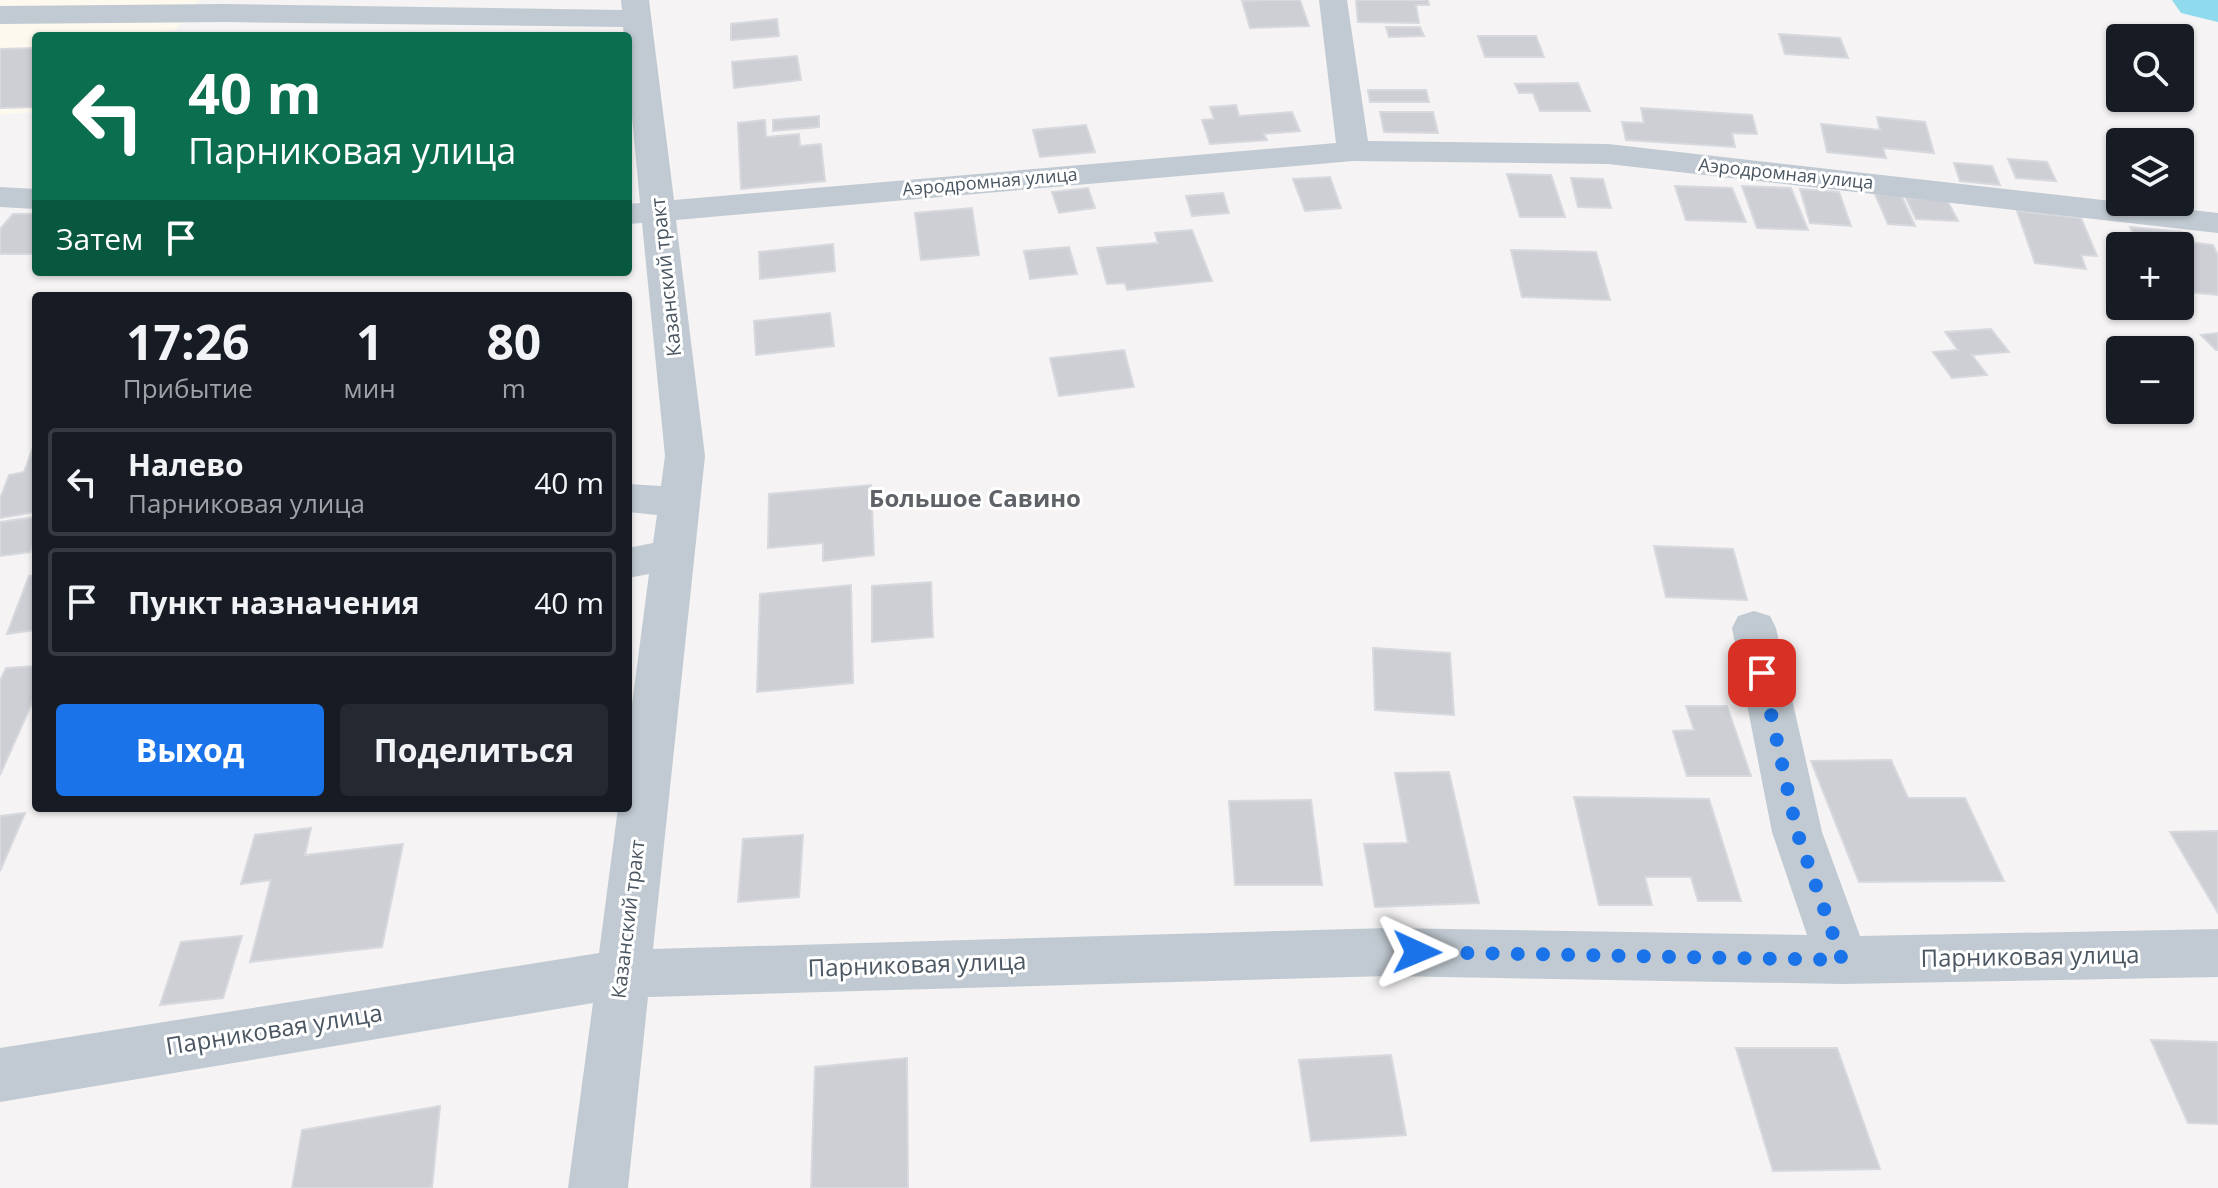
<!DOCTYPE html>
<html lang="ru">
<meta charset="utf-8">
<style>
:root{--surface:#171b24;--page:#242831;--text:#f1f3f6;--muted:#9ea1a6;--line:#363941;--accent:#1a73e8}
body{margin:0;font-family:"Open Sans",sans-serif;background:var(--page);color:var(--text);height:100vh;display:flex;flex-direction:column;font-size:30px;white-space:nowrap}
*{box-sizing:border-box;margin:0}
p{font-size:26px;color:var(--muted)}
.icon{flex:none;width:44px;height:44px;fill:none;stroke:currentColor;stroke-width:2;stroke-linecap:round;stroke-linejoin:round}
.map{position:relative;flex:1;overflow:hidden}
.sheet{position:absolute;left:32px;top:292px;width:600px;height:520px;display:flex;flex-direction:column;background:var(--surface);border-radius:8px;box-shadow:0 2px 6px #0004}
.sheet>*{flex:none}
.guide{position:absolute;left:32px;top:32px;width:600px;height:244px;border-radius:8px;box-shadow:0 2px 6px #0004;background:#0b6e4f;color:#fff;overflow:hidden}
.controls{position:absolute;left:2106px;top:24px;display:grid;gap:16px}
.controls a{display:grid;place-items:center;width:88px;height:88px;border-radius:8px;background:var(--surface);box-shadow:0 2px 6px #0004;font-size:40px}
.pin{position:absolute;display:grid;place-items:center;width:68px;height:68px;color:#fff;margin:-34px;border-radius:16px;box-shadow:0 4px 12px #0006}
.me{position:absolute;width:88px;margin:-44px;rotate:91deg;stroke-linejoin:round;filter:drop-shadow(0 0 6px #0008)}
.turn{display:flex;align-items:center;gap:28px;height:168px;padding:0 24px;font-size:36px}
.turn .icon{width:104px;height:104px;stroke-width:2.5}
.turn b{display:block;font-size:56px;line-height:68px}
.then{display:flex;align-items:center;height:76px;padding:0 24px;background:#0003;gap:16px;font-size:30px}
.eta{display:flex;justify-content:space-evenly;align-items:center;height:136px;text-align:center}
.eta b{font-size:48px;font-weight:700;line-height:56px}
.action{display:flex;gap:16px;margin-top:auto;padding:16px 24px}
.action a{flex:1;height:92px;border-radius:8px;background:var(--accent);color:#fff;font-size:32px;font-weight:700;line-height:92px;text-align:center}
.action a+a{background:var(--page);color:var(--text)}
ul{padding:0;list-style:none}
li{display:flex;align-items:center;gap:24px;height:108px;margin:0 16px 12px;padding:0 8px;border:4px solid var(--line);border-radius:8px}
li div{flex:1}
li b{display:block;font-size:30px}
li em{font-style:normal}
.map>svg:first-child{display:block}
.commercial{fill:#fdf9ef}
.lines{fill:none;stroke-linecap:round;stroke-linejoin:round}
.river{fill:#90daee;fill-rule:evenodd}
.building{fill:#cdcfd5;stroke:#d7d9de;stroke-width:2}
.minor{fill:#c1cad2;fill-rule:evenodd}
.route{stroke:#1a73e8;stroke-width:14;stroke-dasharray:0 25.2}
.labels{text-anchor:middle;stroke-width:6;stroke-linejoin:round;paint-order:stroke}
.far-street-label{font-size:18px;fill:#4a5661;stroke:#fff}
.street-label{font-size:20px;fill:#4a5661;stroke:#fff}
.quarter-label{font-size:24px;font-weight:bold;fill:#5f6368;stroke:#fff}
.near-street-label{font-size:24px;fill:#4a5661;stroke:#fff}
</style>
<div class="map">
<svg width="2218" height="1188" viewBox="0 0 2218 1188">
<rect width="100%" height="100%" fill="#f5f3f3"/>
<polygon class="commercial" points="0,0 200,0 175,30 136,36 36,36 36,112 0,115"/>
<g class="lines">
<polygon class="river" points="2172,0 2218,0 2218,22 2181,13"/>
</g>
<g class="building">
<polygon points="1264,0 1300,0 1309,26 1250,28 1242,1"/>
<polygon points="1356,0 1428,0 1429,5 1416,5 1419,23 1358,22"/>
<polygon points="777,19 779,36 731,40 731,24"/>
<polygon points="1386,27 1420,27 1424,36 1389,37"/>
<polygon points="1779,34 1840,38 1848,58 1785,54"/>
<polygon points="1478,36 1536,36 1544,57 1485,57"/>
<polygon points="36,48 36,107 0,108 0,49"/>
<polygon points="797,56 801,80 734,88 732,62"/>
<polygon points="1578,83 1590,111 1540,111 1533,93 1519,93 1515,84"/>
<polygon points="1368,90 1426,90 1429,102 1370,102"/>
<polygon points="1236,105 1239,116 1292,112 1300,131 1264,134 1267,140 1210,144 1202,120 1214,119 1210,107"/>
<polygon points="1641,108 1752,115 1757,134 1732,133 1735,147 1626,140 1622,122 1644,123"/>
<polygon points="1380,112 1433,112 1438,133 1384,132"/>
<polygon points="819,116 819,127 773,131 773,120"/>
<polygon points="1877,117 1925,122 1934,153 1883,148 1886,158 1827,152 1821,124 1880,130"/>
<polygon points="765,120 766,137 799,134 800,146 821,144 825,181 741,189 738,123"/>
<polygon points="1086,125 1095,152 1040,157 1033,130"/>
<polygon points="2008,159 2047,162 2056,181 2016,178"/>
<polygon points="1954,163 1992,166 2000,185 1960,181"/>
<polygon points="1507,174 1551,175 1565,217 1520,217"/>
<polygon points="1330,177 1341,208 1305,211 1293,179"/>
<polygon points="1571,178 1603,179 1611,208 1578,207"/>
<polygon points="1675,186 1732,188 1746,222 1686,220"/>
<polygon points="1742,186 1791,188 1808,230 1757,228"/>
<polygon points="1088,188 1095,208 1059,213 1052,192"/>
<polygon points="1800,189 1839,192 1851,226 1810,223"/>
<polygon points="1223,193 1229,213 1192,216 1186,196"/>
<polygon points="1875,194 1901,195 1915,226 1888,224"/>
<polygon points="1906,198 1947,200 1958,221 1916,219"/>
<polygon points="972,208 979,255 921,260 915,213"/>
<polygon points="2017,211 2081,218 2097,256 2081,255 2086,269 2035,263"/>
<polygon points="13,214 36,214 36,254 0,254 0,229"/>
<polygon points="2130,227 2182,232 2187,242 2213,245 2218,256 2218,295 2180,291 2180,246 2139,246"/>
<polygon points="1192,230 1212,281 1127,290 1125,283 1107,284 1097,248 1158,243 1155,233"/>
<polygon points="833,244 835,271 760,279 759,252"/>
<polygon points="1069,247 1077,274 1030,279 1024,251"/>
<polygon points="1511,250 1596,252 1610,300 1522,297"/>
<polygon points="830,313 834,346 756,355 754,321"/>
<polygon points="1991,329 2009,352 1972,355 1987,375 1952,378 1933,352 1958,350 1945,332"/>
<polygon points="2218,333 2218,350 2216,350 2201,335"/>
<polygon points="1124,350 1134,387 1059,396 1050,358"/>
<polygon points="36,439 36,512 0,518 0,499 9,475 24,472"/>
<polygon points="871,485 874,555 823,561 823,543 768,548 769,494"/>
<polygon points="36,517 36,533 30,552 0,556 0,522"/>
<polygon points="1654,546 1733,549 1747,600 1666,597"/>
<polygon points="36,575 36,630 7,634 29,576"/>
<polygon points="931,582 933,637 872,642 872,586"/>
<polygon points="851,585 853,683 757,692 760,594"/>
<polygon points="1373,648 1450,653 1454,715 1375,710"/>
<polygon points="36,666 36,694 0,775 0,681 6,668"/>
<polygon points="1686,706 1727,706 1751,776 1687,776 1673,731 1694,730"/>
<polygon points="1891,760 1908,798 1965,798 2004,881 1859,882 1811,761"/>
<polygon points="1449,772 1479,903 1375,907 1364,844 1408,843 1395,773"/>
<polygon points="1574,797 1709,799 1741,901 1698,901 1691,877 1645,877 1652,905 1599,905"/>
<polygon points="1311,800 1322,885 1235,885 1229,801"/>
<polygon points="25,813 0,871 0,816"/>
<polygon points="311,828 305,855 403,844 382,947 250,962 271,880 241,884 255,835"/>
<polygon points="2218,831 2218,913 2170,832"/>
<polygon points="803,835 799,897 738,902 743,839"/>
<polygon points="242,936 223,998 160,1005 181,942"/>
<polygon points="2151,1040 2218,1042 2218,1124 2188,1123"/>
<polygon points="1736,1048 1837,1048 1880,1169 1773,1171"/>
<polygon points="1391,1055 1406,1135 1311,1141 1299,1060"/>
<polygon points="907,1058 908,1188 811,1188 815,1067"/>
<polygon points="440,1106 432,1188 292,1188 302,1130"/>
</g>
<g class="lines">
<g class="minor">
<polygon points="621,0 649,0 674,200 1336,143 1319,0 1347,0 1368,141 1608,144 2218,213 2218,233 1608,164 1353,161 676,220 705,456 653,949 1387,928 1807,935 1772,832 1732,628 1738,616 1754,611 1770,616 1776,628 1822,832 1860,936 2218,929 2218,977 1842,984 1387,976 648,997 628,1188 568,1188 593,1003 0,1102 0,1048 599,953 618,808 628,808 628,735 649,574 628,578 628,548 653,543 657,515 628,512 628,484 661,486 665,456 642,223 628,224 628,204 640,203 628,74 628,36 624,36 623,27 224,22 0,24 0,6 224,4 622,10"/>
<polygon points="0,187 36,189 36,209 0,207"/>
</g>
</g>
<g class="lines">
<polyline class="route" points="1417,952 1842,960 1797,832 1762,673"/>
</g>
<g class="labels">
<g class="far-street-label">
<text transform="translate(1786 174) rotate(6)" y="6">Аэродромная улица</text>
<text transform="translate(990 182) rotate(-5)" y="6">Аэродромная улица</text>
</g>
<g class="street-label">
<text transform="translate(666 277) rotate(-96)" y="7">Казанский тракт</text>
<text transform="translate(628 919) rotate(-83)" y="7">Казанский тракт</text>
</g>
<g class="quarter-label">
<text x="975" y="507">Большое Савино</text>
</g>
<g class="near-street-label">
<text transform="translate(2030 957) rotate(-1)" y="8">Парниковая улица</text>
<text transform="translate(917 965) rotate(-2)" y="8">Парниковая улица</text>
<text transform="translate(274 1030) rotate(-9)" y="8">Парниковая улица</text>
</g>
</g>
</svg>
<div class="controls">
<a><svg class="icon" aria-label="search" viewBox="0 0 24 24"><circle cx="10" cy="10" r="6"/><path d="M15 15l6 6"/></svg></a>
<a><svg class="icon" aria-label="layers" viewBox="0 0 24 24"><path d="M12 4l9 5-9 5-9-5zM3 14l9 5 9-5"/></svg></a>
<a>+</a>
<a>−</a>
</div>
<div class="pin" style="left:1762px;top:673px;background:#d93025"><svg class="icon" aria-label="arrive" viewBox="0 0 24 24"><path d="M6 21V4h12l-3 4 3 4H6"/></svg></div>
<svg class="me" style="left:1417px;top:952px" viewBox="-20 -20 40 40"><path d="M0-17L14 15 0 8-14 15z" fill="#1a73e8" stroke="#fff" stroke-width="4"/></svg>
<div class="guide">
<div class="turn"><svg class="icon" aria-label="left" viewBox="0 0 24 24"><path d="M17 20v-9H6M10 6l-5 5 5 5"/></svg><div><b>40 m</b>Парниковая улица</div></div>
<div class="then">Затем<svg class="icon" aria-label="arrive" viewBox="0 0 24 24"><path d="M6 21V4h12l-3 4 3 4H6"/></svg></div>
</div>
<section class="sheet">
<div class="eta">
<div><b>17:26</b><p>Прибытие</p></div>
<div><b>1</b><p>мин</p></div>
<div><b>80</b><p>m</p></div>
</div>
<ul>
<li><svg class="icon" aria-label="left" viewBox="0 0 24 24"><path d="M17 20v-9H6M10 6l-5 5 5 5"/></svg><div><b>Налево</b><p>Парниковая улица</p></div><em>40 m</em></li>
<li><svg class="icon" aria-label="arrive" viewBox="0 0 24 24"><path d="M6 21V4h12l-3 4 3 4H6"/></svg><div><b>Пункт назначения</b></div><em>40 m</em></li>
</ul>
<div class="action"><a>Выход</a><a>Поделиться</a></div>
</section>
</div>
